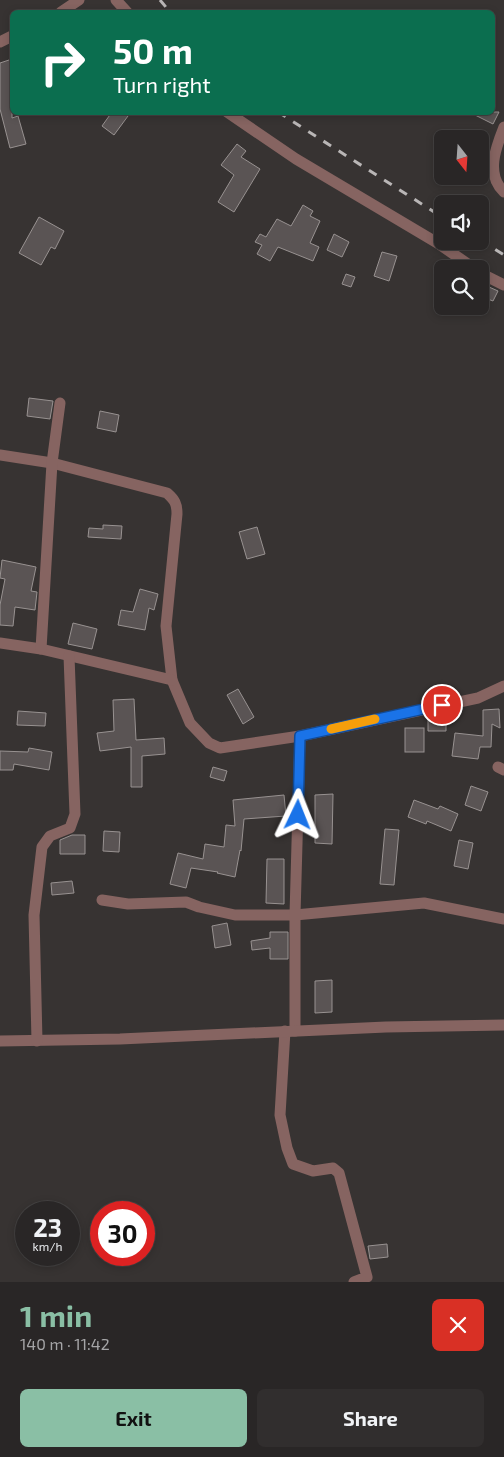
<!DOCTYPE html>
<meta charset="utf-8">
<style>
:root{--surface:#292626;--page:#312e2e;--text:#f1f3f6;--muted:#a5a5a7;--line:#454343;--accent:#8abfa5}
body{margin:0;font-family:"Exo 2",sans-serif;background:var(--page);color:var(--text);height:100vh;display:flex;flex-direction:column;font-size:19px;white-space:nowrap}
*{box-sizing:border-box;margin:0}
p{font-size:16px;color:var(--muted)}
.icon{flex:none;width:28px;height:28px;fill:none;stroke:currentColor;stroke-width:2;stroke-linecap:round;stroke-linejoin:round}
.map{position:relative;height:1282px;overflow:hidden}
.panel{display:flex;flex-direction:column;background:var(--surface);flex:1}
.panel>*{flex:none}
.guide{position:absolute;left:10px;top:10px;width:485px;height:105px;border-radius:8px;box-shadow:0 2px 8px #0003,0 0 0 1px var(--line);background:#0b6e4f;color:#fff;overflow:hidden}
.needle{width:32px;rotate:163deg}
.fabs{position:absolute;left:434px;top:130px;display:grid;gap:10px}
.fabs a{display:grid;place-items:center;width:55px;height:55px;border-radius:8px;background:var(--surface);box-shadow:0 2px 8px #0003,0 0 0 1px var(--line);font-size:25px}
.speed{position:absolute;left:15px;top:1201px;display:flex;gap:10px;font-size:25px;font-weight:700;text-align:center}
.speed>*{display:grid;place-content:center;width:65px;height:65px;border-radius:50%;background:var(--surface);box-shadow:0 2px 8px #0003,0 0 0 1px var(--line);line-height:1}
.speed small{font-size:12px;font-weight:400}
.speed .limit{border:8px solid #d22;background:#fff;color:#111}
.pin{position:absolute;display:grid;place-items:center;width:42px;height:42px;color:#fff;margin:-21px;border:2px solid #fff;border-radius:50%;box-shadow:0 1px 5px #0007}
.me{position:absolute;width:55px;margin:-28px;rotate:2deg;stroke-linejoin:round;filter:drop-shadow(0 0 4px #0008)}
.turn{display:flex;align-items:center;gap:18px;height:105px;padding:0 20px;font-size:22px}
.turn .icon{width:65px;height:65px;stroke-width:2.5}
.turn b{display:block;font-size:35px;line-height:42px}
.round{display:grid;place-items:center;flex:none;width:52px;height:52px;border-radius:8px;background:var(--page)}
.headline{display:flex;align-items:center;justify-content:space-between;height:85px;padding:0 20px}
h1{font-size:30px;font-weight:700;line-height:38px;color:var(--accent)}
.button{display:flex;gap:10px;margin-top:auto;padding:10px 20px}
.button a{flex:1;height:58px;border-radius:8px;background:var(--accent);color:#111;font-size:20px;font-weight:700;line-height:58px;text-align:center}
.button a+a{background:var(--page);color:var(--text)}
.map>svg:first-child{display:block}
.building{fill:#5a5454;stroke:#989291}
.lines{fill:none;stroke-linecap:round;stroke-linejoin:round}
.minor{stroke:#866461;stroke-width:11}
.rail{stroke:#b9b6b6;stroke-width:3;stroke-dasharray:9 9;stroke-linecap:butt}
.route-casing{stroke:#114b97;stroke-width:12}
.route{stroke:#1a73e8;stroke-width:9}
.slow{stroke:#f59e0b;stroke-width:9}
</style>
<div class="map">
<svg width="504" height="1282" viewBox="0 0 504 1282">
<rect width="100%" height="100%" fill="#373332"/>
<g class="building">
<polygon points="12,59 12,118 18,116 26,144 10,148 0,109 0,63"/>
<polygon points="112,112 124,112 128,116 114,135 102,126"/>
<polygon points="469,112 499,112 493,124"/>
<polygon points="237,144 246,151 241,157 260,169 234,212 218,202 234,175 221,165"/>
<polygon points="303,205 313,211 310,216 320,221 310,243 319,247 313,261 278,247 270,261 257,254 262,245 255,242 260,234 266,237 277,219 291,226"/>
<polygon points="39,217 64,231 55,249 51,247 41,265 19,253"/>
<polygon points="334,234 349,242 342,257 327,250"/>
<polygon points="382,252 397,256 389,281 374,276"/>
<polygon points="346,274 355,277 351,287 342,284"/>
<polygon points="480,283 498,291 493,301 480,296"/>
<polygon points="29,398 53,401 50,419 27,416"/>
<polygon points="100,411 119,415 116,432 97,428"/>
<polygon points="103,525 122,526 121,539 88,537 89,528 103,529"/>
<polygon points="257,527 265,554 247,559 239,532"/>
<polygon points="2,560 36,567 31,591 37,592 35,610 15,607 13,626 0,625 0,605 5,579 0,578"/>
<polygon points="140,589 158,594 154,610 149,608 145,630 118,625 121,610 133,612"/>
<polygon points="73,623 97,629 92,649 68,644"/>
<polygon points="238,689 254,717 243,724 227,695"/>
<polygon points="134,699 136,740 164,738 165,754 142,756 142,787 131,787 131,747 100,751 97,733 114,731 113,700"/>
<polygon points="499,709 500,728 492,724 491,747 480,747 478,759 452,756 455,733 483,736 483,710"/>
<polygon points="18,711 46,713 45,726 17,725"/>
<polygon points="446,712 446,731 428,731 428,716"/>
<rect x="405" y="728" width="19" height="24"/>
<polygon points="29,748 52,752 49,770 14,764 13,770 0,770 0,751 28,752"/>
<polygon points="213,767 227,771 224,781 210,777"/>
<polygon points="471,786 488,792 481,811 465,805"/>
<polygon points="333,794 332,844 315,843 315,795"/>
<polygon points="284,795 286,816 244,819 241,851 240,850 235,877 217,873 218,872 191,868 186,888 170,884 178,853 203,859 205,844 224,847 226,825 235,826 233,800"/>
<polygon points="414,800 438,809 440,806 458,814 451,831 427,821 426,824 408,817"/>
<polygon points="385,829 399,830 394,885 380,884"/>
<polygon points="104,831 120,832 119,852 103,851"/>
<polygon points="72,835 85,835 85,854 60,854 60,840"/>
<polygon points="459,840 473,843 468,869 454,866"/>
<polygon points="267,859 284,859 284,904 266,903"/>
<polygon points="72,881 74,893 52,895 51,883"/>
<polygon points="227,923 231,945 215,948 212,926"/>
<polygon points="270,932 288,932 288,959 270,959 270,948 252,950 251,941 270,938"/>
<polygon points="332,980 332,1012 315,1013 315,981"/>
<polygon points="387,1244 388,1257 370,1259 368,1246"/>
</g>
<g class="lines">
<g class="minor">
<polyline points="116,0 127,12"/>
<polyline points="61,12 79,0"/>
<polyline points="0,42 12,36"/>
<polyline points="227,112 296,159 439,244 475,269"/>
<path d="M504 127C496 147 485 174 504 192"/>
<polyline points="480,273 504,285"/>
<path d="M0 455 52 463 167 493C175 500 177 504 177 514L166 626 172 680 190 723 209 743 220 748 300 736 478 698 504 686"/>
<polyline points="0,643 41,649 172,680"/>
<polyline points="41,649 52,463 60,403"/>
<polyline points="498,767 504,770"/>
<polyline points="102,900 128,904 186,902 199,907 235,915 295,915 424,903 504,919"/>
<polyline points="285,1031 280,1115 287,1148 293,1164 313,1171 333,1168 339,1173 367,1277 354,1282"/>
<polyline points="295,1031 295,915 300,736"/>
<polyline points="0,1041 120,1039 386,1027 504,1025"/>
<polyline points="37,1041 34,915 42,847 50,836 70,828 75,814 69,656"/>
</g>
<g class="rail">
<polyline points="160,0 170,12"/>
<polyline points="278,112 442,217"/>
<polyline points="480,240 504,255"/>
</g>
</g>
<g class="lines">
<defs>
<polyline id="route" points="298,815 300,736 442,705"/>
</defs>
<use href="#route" class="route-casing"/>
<use href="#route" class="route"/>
<polyline class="slow" points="331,729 375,719"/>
</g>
</svg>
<div class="fabs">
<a><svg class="needle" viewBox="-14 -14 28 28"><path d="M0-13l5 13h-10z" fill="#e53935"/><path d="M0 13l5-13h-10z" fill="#a5a5a7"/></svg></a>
<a><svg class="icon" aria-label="sound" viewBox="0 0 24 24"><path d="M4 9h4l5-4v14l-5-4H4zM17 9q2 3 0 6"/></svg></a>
<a><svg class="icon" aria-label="search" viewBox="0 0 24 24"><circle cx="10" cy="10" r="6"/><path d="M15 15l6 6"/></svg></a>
</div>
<div class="speed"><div>23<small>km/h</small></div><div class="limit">30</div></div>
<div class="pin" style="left:442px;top:705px;background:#d93025"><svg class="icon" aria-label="arrive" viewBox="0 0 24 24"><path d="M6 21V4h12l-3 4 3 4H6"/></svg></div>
<svg class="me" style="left:298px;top:815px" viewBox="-20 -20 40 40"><path d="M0-17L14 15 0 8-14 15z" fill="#1a73e8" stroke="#fff" stroke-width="4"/></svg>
<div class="guide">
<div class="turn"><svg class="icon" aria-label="right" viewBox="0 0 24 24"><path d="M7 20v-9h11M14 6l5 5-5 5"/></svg><div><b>50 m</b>Turn right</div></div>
</div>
</div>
<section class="panel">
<div class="headline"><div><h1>1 min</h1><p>140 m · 11:42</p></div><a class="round" style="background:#d93025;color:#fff"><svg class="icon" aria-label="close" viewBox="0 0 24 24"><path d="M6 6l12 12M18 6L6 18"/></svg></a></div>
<div class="button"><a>Exit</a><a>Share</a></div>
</section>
